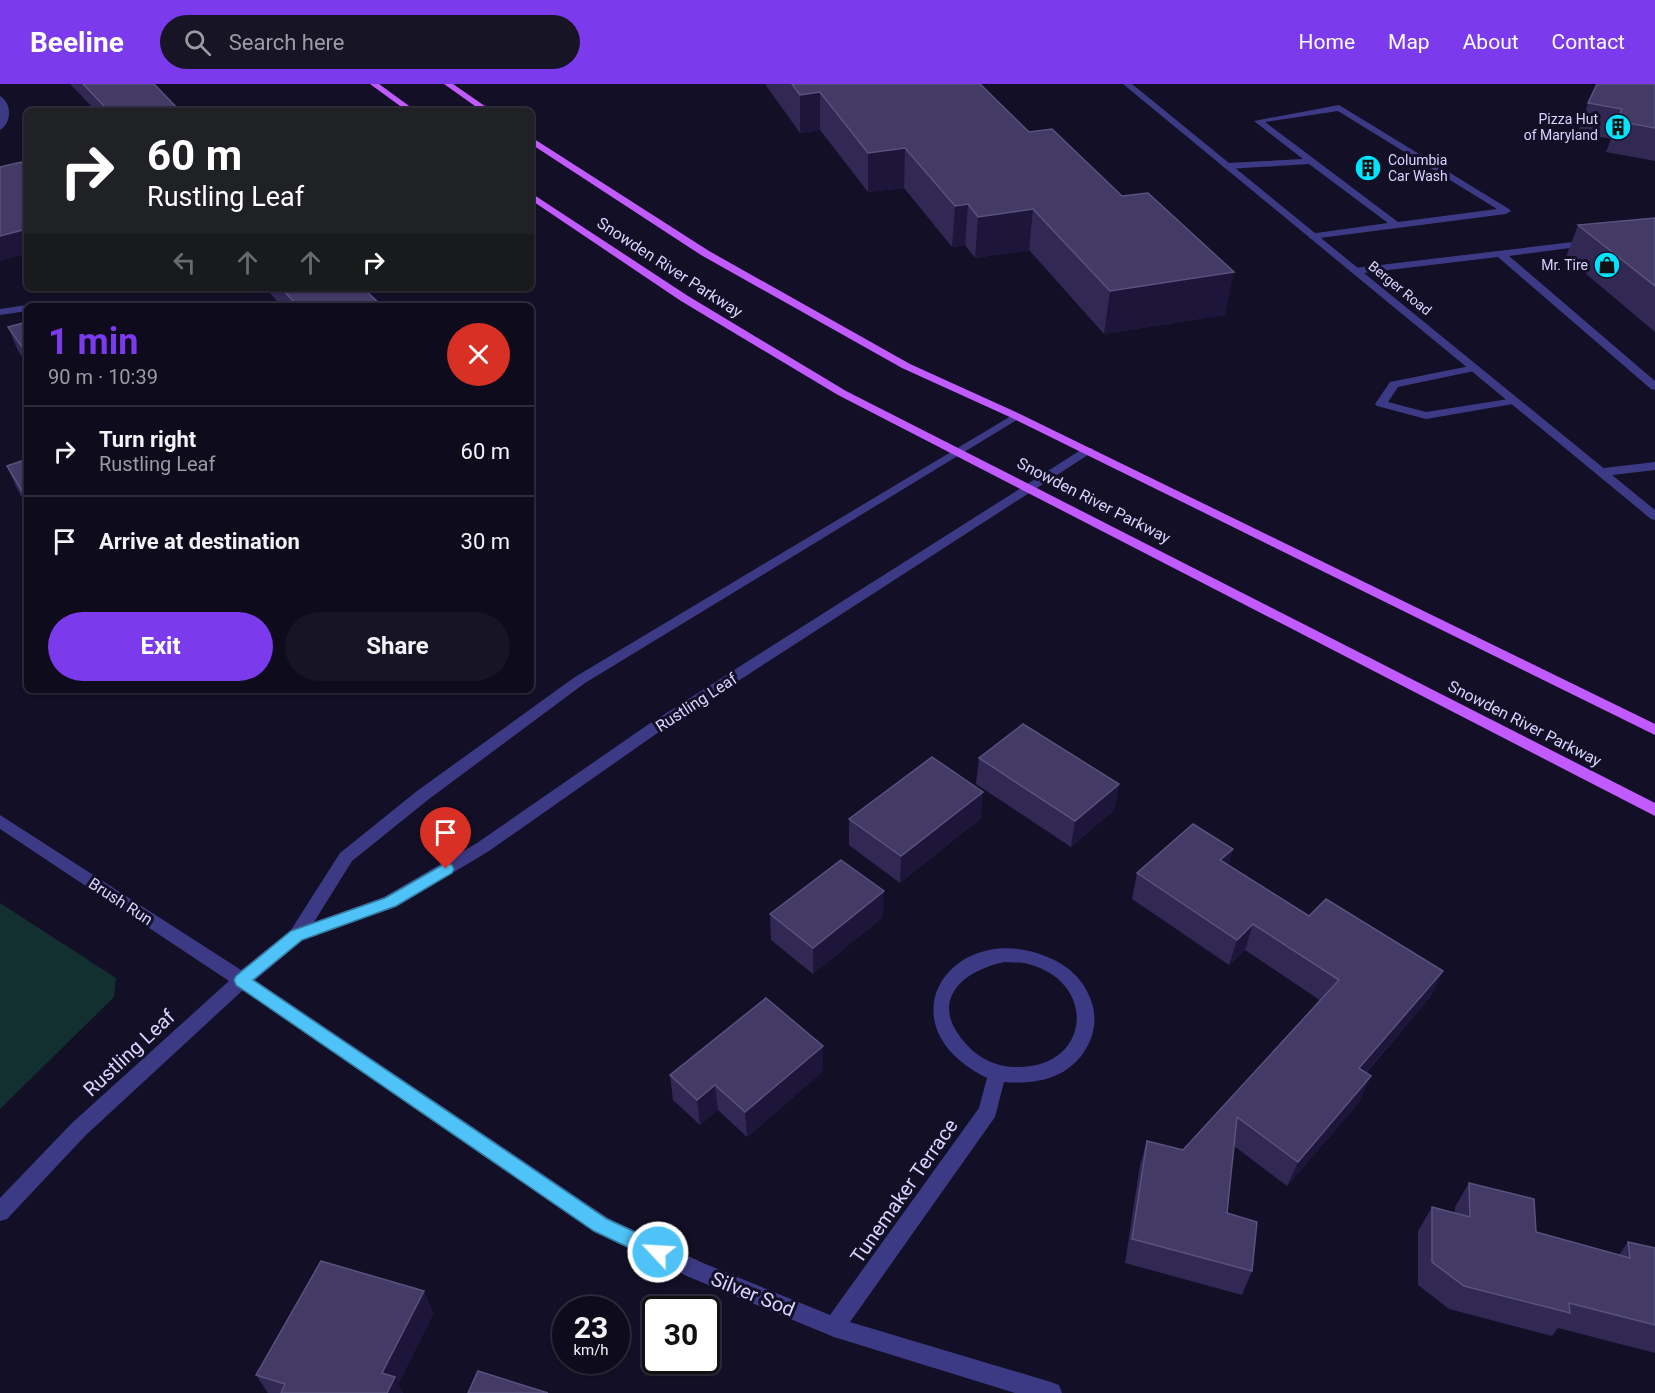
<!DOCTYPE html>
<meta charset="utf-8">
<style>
:root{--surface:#0e0b1c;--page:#171425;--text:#f1f3f6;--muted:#9b9ba3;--line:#2e2b3b;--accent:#7c3aed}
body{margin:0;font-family:Roboto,sans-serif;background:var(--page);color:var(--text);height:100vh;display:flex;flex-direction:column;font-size:22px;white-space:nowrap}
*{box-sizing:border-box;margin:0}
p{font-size:20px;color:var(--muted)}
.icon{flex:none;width:33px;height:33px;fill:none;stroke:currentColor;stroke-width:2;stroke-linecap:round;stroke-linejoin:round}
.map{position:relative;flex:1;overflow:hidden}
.drawer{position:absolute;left:24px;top:219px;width:510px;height:390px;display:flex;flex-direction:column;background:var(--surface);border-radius:9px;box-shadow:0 2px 4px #0004,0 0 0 2px var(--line)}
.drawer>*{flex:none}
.guide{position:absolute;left:24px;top:24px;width:510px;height:183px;border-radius:9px;box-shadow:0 2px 4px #0004,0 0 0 2px var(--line);background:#202124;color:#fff;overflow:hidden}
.speed{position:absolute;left:552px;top:1212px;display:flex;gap:12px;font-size:30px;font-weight:700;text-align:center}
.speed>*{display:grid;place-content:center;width:78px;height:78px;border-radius:50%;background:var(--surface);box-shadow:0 2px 4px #0004,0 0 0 2px var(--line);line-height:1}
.speed small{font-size:15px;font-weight:400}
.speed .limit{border:3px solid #111;border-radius:9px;background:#fff;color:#111}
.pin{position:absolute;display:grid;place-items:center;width:51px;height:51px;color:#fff;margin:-62px -26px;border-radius:50% 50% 50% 0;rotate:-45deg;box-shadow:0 0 6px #0007}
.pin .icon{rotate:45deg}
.me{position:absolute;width:66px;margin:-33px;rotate:295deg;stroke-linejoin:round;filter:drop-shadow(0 0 4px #0008)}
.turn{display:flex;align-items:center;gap:21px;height:126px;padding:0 24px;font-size:27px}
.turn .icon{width:78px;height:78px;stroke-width:2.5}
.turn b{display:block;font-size:42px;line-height:51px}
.lanes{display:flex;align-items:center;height:57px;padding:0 24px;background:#0003;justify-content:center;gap:30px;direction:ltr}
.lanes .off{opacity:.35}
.round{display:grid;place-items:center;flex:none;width:63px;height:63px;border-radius:32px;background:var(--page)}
.overview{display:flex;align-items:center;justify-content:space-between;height:102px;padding:0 24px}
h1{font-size:36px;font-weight:700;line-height:45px;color:var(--accent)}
.action{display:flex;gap:12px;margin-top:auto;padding:12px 24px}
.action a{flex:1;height:69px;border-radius:36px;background:var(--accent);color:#fff;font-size:24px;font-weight:700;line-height:69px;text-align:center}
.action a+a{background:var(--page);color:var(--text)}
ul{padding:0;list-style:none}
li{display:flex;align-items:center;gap:18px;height:90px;padding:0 24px;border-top:2px solid var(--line)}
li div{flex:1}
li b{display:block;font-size:22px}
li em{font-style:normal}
header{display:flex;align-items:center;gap:36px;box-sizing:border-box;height:84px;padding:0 30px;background:var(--accent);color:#fff}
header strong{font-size:28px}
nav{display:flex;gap:33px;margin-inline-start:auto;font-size:21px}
.search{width:420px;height:54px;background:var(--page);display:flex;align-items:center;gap:15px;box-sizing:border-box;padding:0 21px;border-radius:33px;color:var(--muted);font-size:22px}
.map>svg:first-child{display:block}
.green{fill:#12302f}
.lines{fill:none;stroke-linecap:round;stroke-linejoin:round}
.lane{fill:#3d3a85;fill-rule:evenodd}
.street{fill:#3d3a85;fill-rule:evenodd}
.primary{fill:#c25bff;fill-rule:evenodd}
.wall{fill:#312854}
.shaded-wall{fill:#1d163a}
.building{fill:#433a66;stroke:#5a527e;stroke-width:1.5}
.route{fill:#4fc3f7;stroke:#337fa1;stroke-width:1.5}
.labels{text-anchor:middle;stroke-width:6;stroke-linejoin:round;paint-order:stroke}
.far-poi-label{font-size:14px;fill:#d9d4ff;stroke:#130f26;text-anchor:end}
.far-street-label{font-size:14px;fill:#d9d4ff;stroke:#130f26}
.street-label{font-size:16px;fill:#d9d4ff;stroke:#130f26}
.near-street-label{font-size:20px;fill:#d9d4ff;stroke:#130f26}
</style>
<header>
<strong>Beeline</strong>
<div class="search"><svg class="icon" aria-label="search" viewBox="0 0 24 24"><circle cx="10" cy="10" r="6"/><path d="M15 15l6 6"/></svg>Search here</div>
<nav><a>Home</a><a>Map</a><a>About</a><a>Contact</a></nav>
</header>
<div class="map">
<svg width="1655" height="1309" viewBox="0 0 1655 1309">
<rect width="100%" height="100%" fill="#130f26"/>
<polygon class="green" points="0,819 116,894 114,913 0,1025"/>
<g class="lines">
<g class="lane">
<path d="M1339 21 1509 125 1511 127 1506 130 1312 155 1309 154V150L1388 139 1309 80 1227 85 1222 82 1227 79 1303 75 1254 37ZM1338 27 1497 125 1398 138 1265 38Z"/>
<polygon points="1590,156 1595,159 1593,161 1509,172 1655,297 1655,306 1651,305 1498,173 1355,190 1350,187 1355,184"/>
<polygon points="1475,281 1481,284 1479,286 1398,303 1388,318 1426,328 1515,314 1521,317 1519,319 1426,335 1377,322 1375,320 1390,298"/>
<polygon points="1655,378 1655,386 1604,392 1598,388 1604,384"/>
</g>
<g class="street">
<polygon points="1123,0 1132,0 1655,426 1655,436 1651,435"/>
<path d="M0 12C12 19 12 39 0 46Z"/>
<polygon points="96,217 126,219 131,222 46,222 51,219"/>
<polygon points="27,221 31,222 27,222 27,227 0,231 0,225"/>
<path d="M1016 329 1022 332 1020 334 585 599 429 715 352 777 314 838 384 813 477 759 646 642 1084 364H1092L1094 367 656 650 489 767 396 823 303 856 255 896 608 1134 703 1179 830 1231 979 1024 987 994C880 941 951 835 1045 872 1068 881 1084 895 1092 919 1096 932 1095 947 1089 959 1073 993 1039 1001 1004 998L995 1033 850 1238 1051 1298 1059 1301 1062 1309H1015L834 1253 689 1193 594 1148 243 906 86 1051 7 1135 0 1137V1114L72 1039 229 897 0 745V731L241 886 291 846 340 769 417 707 575 593ZM1005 878C1012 879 1021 878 1028 880 1099 898 1091 986 1014 983 988 982 968 967 955 945 934 907 973 884 1005 878Z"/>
</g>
<g class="primary">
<polygon points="370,0 379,0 416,27 407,27"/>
<polygon points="444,0 453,0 492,27 482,27"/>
<polygon points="531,53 709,167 910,280 1020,330 1655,640 1655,651 1012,334 902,284 701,171 531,60"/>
<polygon points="531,109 688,212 846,307 1655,719 1655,732 838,311 681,217 531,116"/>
</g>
</g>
<g class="wall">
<polygon points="70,0 154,0 180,27 96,27"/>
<polygon points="765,0 980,0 1029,48 1225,231 1104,250 1029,166 975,174 965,161 952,163 904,104 868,108 820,46 800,49"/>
<polygon points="1655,0 1655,77 1606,68 1611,55 1578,49 1588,19"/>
<polygon points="1655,134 1655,248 1566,173 1578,141"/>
<polygon points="265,204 363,204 382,222 282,222"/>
<polygon points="27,238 27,280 18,267 8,243"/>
<polygon points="27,375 27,422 18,407 7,382"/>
<polygon points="979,674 1119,700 1114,726 1071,763 976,700"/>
<polygon points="981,734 900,799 849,761 849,735"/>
<polygon points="1233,765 1228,781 1309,832 1443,887 1430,913 1366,989 1360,1017 1287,1102 1234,1062 1227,1129 1252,1187 1242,1211 1125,1179 1140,1081 1147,1057 1183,1066 1321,917 1245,866 1229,881 1132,815 1137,789"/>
<polygon points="770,830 883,833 813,890 771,856"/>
<polygon points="823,987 747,1053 718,1026 700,1041 673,1016 670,991"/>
<polygon points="1469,1099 1536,1148 1619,1171 1628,1158 1655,1164 1655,1269 1558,1244 1552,1252 1449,1225 1418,1201 1418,1147 1432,1123 1455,1129 1455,1123"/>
<polygon points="424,1207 433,1230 398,1300 403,1309 268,1309 256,1291"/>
</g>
<g class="shaded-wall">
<polygon points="820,8 820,46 800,49 800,11"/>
<polygon points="905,64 904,104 868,108 868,69"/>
<polygon points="968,120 965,161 952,163 955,122"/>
<polygon points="1033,125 1029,166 975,174 978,133"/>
<polygon points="27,145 27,170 0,177 0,152"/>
<polygon points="1234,188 1225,231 1104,250 1110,207"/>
<polygon points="1119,700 1114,726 1071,763 1075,737"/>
<polygon points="983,708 981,734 900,799 901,772"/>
<polygon points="1233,765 1226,791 1220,776"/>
<polygon points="884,807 883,833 813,890 813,864"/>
<polygon points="1253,840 1245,866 1229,881 1237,856"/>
<polygon points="1443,887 1430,913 1348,1009 1359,984"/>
<polygon points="823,962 823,987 747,1053 745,1028"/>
<polygon points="1371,992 1360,1017 1287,1102 1298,1078"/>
<polygon points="715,1001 718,1026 700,1041 697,1016"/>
<polygon points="424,1207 433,1230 398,1300 403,1309 387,1309 382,1289"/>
</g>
<g class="building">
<polygon points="83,0 154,0 180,27 109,27"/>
<polygon points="792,0 980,0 1029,48 1052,45 1122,112 1148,109 1234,188 1110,207 1033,125 978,133 968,120 955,122 905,64 868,69 820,8 800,11"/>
<polygon points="1597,0 1655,0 1655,44 1617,37 1622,25 1588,19"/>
<polygon points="21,78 24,82 27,81 27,145 0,152 0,83"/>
<polygon points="1655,134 1655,202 1578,141"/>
<polygon points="281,204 363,204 382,222 298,222"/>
<polygon points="27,238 27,270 8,243"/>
<polygon points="27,375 27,414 26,414 7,382"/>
<polygon points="1023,640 1119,700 1075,737 979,674"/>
<polygon points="932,673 983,708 901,772 849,735"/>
<polygon points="1193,740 1233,765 1220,776 1309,832 1326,815 1443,887 1359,984 1371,992 1298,1078 1237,1033 1227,1129 1257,1138 1252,1187 1132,1155 1147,1057 1183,1066 1339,896 1253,840 1237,856 1137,789"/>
<polygon points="841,776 884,807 813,864 770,830"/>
<polygon points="766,914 823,962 745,1028 715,1001 697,1016 670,991"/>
<polygon points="1469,1099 1534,1115 1536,1148 1630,1174 1628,1158 1655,1164 1655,1241 1569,1219 1570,1229 1464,1202 1432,1178 1432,1123 1470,1133"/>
<polygon points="321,1177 424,1207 382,1289 395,1293 387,1309 281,1309 285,1300 256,1291"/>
<polygon points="478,1287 548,1309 468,1309"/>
</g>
<polygon class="route" points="446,779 452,781 454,785 452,789 396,822 302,856 253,896 607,1135 665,1162 667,1168 665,1174 658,1177 651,1174 594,1147 236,901 234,896 236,892 291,847 385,814"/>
<defs>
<symbol id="building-disc" viewBox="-11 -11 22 22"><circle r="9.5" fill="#00e5ff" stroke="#130f26"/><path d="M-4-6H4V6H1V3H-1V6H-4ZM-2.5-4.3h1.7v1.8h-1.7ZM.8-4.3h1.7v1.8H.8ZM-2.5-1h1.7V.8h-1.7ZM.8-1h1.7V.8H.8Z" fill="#111"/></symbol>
<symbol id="shop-disc" viewBox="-11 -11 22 22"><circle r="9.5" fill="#00e5ff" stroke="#130f26"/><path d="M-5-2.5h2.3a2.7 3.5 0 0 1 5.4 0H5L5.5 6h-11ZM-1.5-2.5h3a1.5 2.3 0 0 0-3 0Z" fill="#111"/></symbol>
</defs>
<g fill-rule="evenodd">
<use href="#building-disc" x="1603" y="28" width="30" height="30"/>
<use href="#building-disc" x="1353" y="69" width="30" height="30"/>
<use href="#shop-disc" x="1592" y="166" width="30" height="30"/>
</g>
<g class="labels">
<g class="far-poi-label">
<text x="1598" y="40">Pizza Hut<tspan x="1598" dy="16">of Maryland</tspan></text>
<text x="1388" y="81" text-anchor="start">Columbia<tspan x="1388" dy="16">Car Wash</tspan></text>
<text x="1588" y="186">Mr. Tire</text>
</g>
<g class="far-street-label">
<text transform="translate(1400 204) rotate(39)" y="5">Berger Road</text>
</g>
<g class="street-label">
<text transform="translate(670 183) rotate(33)" y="6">Snowden River Parkway</text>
<text transform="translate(1094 416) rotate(27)" y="6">Snowden River Parkway</text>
<text transform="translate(696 618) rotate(-33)" y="6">Rustling Leaf</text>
<text transform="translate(1525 639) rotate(27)" y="6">Snowden River Parkway</text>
<text transform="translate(121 817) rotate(33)" y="6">Brush Run</text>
</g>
<g class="near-street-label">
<text transform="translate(129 969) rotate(-43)" y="7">Rustling Leaf</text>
<text transform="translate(904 1107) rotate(-55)" y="7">Tunemaker Terrace</text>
<text transform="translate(753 1210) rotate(22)" y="7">Silver Sod</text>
</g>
</g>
</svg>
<div class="speed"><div>23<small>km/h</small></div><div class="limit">30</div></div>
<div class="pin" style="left:446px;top:785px;background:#d93025"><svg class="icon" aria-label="arrive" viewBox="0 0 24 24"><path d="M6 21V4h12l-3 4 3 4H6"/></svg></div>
<svg class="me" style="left:658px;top:1168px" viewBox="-20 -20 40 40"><circle r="17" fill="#4fc3f7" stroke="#fff" stroke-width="3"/><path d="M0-11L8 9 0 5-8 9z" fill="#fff"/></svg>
<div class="guide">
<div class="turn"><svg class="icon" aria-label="right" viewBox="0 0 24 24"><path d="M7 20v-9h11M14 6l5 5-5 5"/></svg><div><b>60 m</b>Rustling Leaf</div></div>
<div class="lanes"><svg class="icon off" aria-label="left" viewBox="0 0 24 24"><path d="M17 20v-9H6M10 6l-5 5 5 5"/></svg><svg class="icon off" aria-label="ahead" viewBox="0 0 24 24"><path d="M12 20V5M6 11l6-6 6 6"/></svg><svg class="icon off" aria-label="ahead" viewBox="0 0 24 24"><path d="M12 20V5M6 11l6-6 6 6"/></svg><svg class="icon" aria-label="right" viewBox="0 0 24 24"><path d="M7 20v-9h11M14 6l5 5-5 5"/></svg></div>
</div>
<section class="drawer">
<div class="overview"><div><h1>1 min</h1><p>90 m · 10:39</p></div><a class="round" style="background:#d93025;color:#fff"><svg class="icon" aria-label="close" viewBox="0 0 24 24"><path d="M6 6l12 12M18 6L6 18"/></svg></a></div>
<ul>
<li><svg class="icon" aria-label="right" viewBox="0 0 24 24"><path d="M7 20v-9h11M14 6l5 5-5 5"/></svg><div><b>Turn right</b><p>Rustling Leaf</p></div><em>60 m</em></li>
<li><svg class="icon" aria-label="arrive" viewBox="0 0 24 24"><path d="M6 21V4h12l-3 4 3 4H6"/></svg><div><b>Arrive at destination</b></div><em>30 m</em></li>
</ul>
<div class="action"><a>Exit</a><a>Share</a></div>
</section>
</div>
